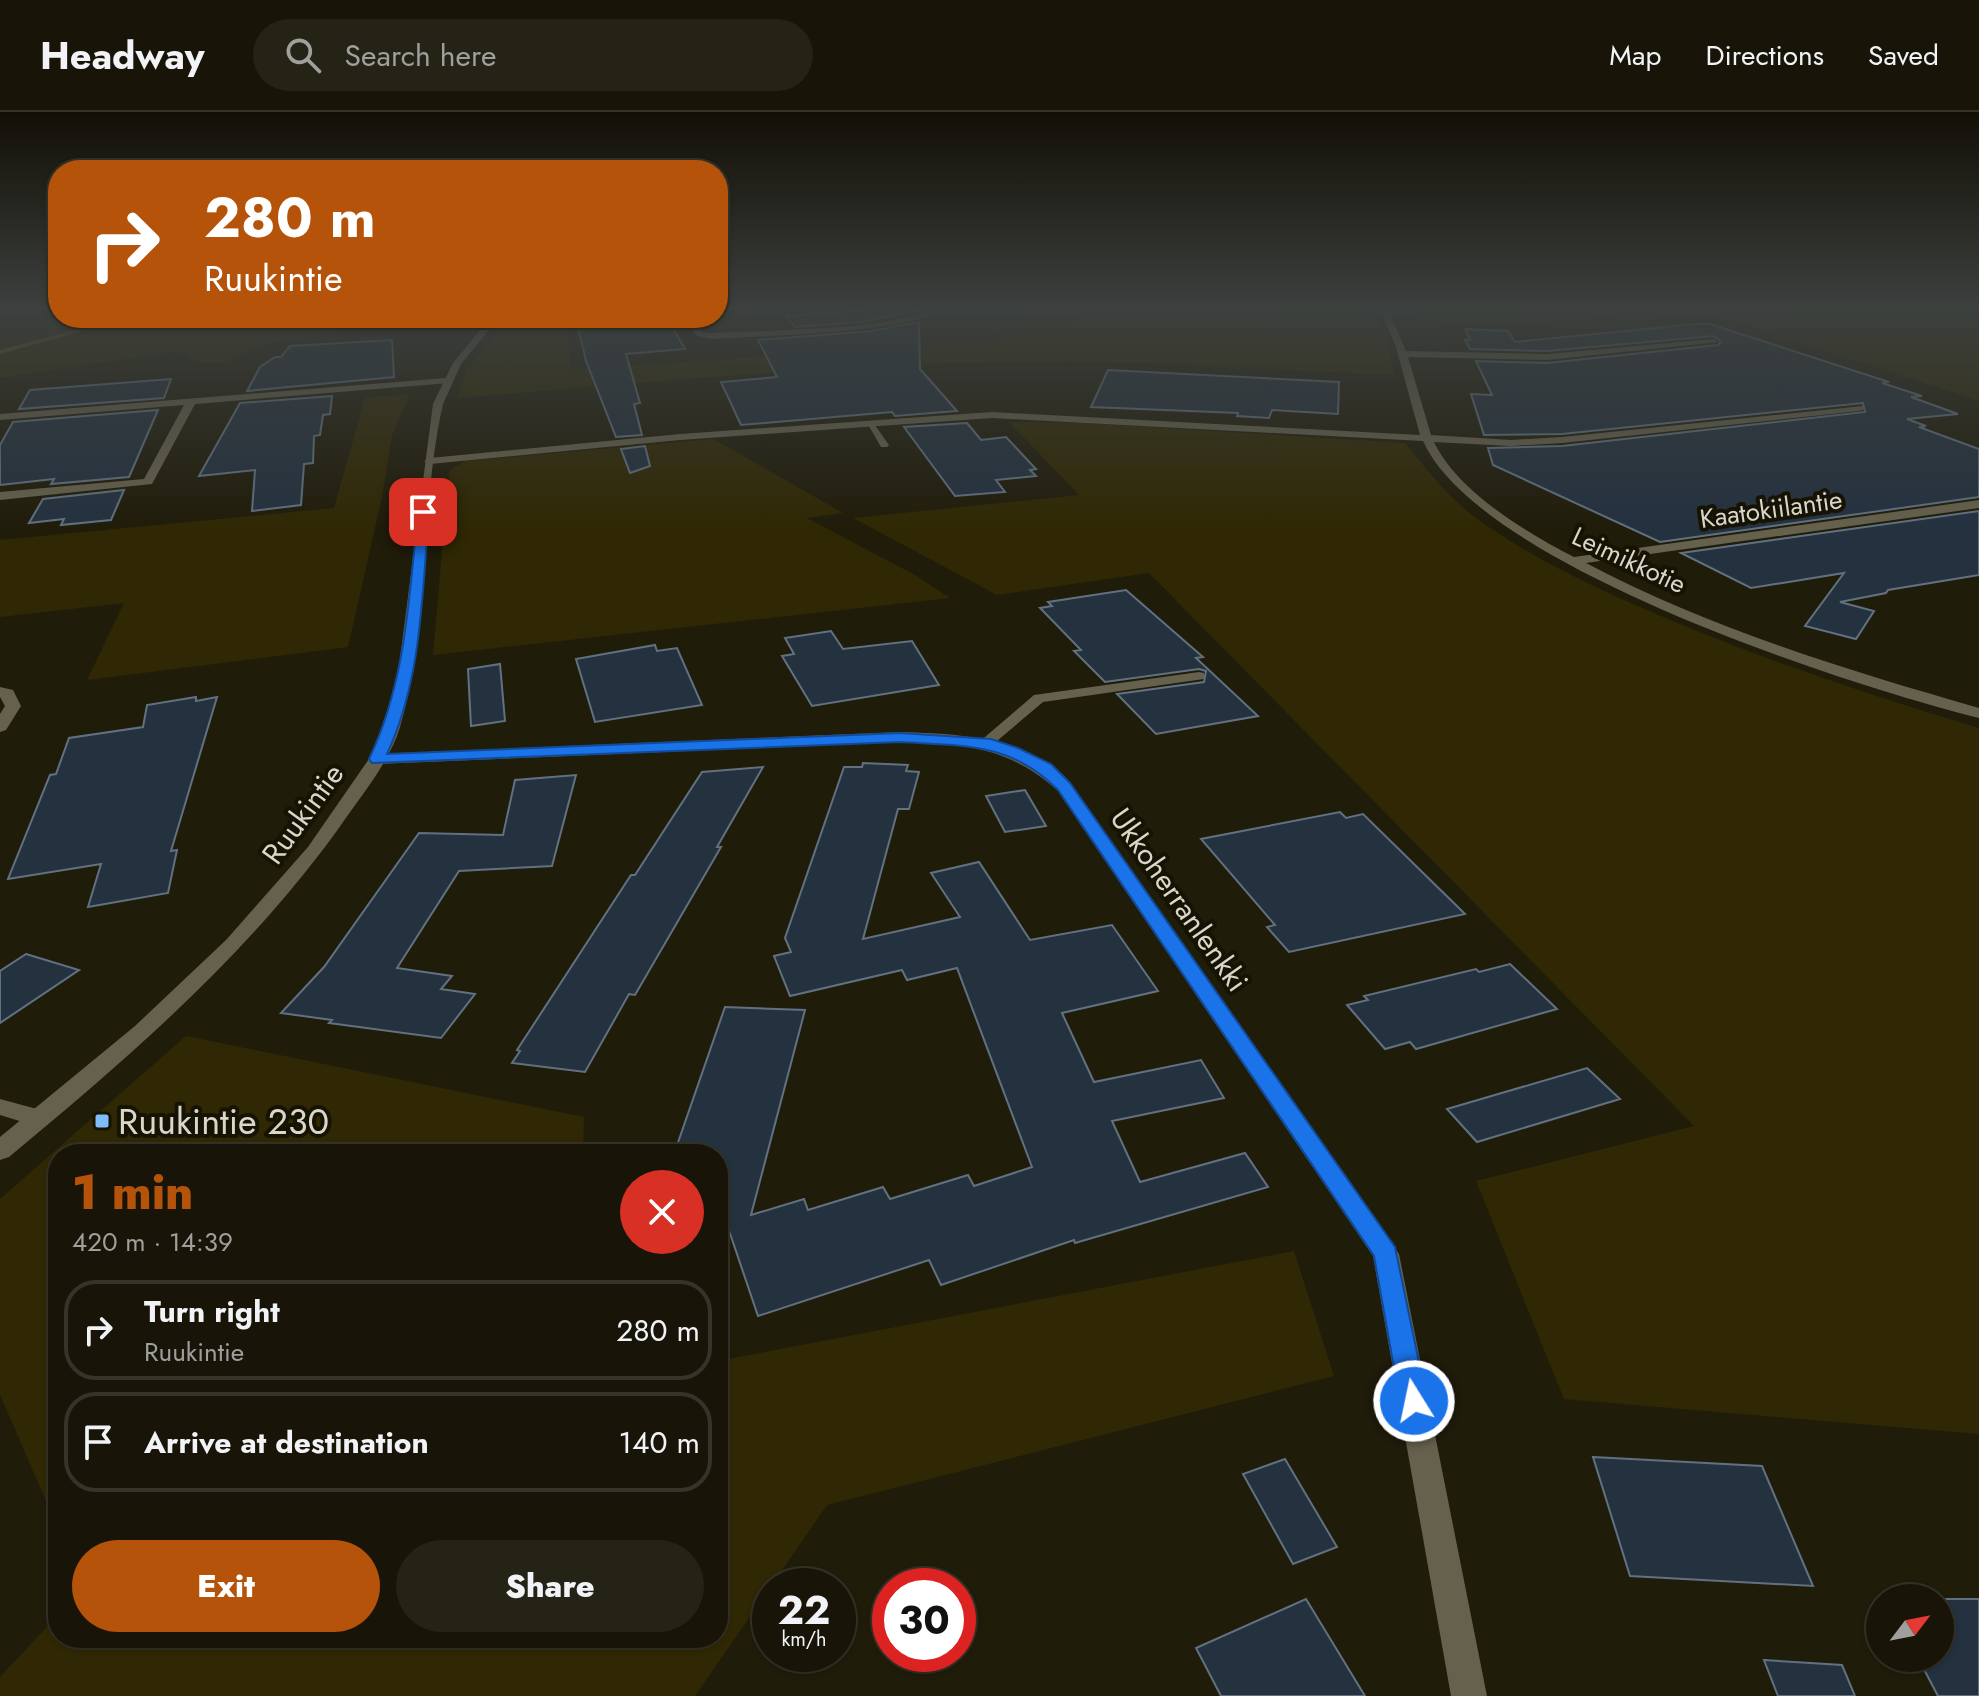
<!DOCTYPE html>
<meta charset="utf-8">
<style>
:root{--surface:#181508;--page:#252216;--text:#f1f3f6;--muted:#9f9f9c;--line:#363429;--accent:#b45309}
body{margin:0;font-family:Jost,sans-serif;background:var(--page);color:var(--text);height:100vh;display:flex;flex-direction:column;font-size:30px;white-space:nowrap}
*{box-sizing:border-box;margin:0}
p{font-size:26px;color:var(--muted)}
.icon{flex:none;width:44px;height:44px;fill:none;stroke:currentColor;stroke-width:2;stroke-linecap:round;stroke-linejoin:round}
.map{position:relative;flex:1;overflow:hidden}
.side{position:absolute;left:48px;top:1032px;width:680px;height:504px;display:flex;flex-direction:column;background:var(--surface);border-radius:32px;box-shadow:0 2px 6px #0004,0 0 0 2px var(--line)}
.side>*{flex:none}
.guide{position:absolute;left:48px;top:48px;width:680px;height:168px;border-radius:32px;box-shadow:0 2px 6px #0004,0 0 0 2px var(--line);background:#b45309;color:#fff;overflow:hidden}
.needle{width:52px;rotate:58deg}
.buttons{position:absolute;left:1866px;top:1472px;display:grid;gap:16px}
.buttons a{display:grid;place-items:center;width:88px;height:88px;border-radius:50%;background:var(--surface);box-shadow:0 2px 6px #0004,0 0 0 2px var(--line);font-size:40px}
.speed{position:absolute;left:752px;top:1456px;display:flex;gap:16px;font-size:40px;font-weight:700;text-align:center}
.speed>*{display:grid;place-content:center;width:104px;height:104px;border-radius:50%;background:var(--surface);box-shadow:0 2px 6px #0004,0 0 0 2px var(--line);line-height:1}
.speed small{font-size:20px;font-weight:400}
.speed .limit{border:12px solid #d22;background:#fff;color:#111}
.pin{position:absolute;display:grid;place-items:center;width:68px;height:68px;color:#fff;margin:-34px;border-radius:16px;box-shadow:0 4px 12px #0006}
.me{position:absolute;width:88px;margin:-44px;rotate:350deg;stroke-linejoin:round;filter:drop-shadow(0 0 6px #0008)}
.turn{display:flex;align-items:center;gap:28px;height:168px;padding:0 24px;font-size:36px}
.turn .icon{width:104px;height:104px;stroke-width:2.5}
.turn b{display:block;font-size:56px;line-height:68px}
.round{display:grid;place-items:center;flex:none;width:84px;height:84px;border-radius:42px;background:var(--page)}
.overview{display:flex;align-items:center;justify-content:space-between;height:136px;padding:0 24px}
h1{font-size:48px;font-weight:800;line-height:60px;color:var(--accent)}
.cta{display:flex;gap:16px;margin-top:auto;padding:16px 24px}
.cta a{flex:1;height:92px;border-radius:48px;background:var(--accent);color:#fff;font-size:32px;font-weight:800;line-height:92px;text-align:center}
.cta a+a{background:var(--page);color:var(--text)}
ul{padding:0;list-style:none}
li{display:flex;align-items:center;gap:24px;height:100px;margin:0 16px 12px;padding:0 8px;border:4px solid var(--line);border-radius:32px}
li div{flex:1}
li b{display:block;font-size:30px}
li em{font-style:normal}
header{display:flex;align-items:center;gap:48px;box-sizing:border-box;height:112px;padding:0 40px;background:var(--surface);border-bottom:2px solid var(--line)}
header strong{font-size:38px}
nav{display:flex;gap:44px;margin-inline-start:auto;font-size:28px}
.search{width:560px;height:72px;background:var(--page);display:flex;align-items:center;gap:20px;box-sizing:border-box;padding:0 28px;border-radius:44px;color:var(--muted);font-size:30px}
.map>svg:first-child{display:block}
.green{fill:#302804}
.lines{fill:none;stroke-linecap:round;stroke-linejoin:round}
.stream{fill:#6a5b18;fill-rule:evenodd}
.building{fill:#24313f;stroke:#617180;stroke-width:2}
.service{fill:#66614d;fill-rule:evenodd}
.minor{fill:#66614d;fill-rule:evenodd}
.tertiary{fill:#66614d;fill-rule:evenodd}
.route{fill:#1a73e8;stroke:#114b97;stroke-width:2}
.poi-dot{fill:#7ebdf9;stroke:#171303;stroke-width:3}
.labels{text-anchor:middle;stroke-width:8;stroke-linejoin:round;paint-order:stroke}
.far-street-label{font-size:26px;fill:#d9d6cb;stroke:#171303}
.street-label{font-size:30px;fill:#d9d6cb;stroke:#171303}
.near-poi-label{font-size:36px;fill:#d9d6cb;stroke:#171303;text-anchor:start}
</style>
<header>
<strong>Headway</strong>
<div class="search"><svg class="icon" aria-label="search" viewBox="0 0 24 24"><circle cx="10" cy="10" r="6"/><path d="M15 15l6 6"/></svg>Search here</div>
<nav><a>Map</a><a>Directions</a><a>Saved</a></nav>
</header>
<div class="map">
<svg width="1979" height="1584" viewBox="0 0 1979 1584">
<rect width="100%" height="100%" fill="#201c0a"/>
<g class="green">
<path d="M1069 195H1369L1385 219 1394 263C1260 257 1122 246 988 250 811 254 634 272 457 286L467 258 508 206H566L571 258 1001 228 987 215 1086 207Z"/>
<polygon points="1411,195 1979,195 1979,289 1697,197 1510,212 1421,208"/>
<polygon points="58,203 58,206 440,206 356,212 329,221 263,232 225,251 202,251 178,239 0,266 0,224 22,222"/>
<polygon points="410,282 392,323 382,385 348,535 87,568 124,491 0,505 0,428 334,396 365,286"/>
<path d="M1009 310 1083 311 1405 331C1426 357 1449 386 1476 406 1537 450 1606 481 1675 510 1774 551 1876 585 1979 616V1322L1564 1287 1476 1069 1694 1014 1149 461 997 483 853 406 1079 383Z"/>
<polygon points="714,327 843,401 807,406 915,463 950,486 433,543 449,359 465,349"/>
<polygon points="186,924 584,1005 583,1042 58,1042 58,1416 0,1283 0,1087"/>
<polygon points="1294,1139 1334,1264 827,1393 695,1584 0,1584 0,1565 58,1503 58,1526 718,1526 718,1249"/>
</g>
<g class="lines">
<polygon class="stream" points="98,206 106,208 93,216 0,242 0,238 89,214 100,208"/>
</g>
<g class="building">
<polygon points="866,195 919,195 919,198 860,210 795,215 785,204 868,198"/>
<polygon points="576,206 667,206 685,237 626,242 640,291 634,292 642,323 616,325 586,249"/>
<polygon points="919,210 920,257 957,299 895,304 892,300 741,313 721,270 777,265 758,228 871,219"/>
<polygon points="1707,211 1889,270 1882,271 1922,284 1911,285 1958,302 1907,307 1926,314 1919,315 1979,337 1979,385 1660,430 1493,353 1488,336 1562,334 1865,300 1863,291 1562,322 1484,323 1471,282 1492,283 1476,249 1547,251 1718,233 1721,230 1714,224 1547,239 1470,237 1465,228 1470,228 1465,217 1508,219 1515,230"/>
<polygon points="392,228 394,265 247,279 260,255 275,245 281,245 290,234"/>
<polygon points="1108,258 1339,270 1338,302 1272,298 1269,306 1237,304 1238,301 1091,295"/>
<polygon points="171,267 164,286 19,297 30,278"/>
<polygon points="332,284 330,302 323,303 320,323 314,324 313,351 304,352 301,393 252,399 255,358 199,364 240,291"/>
<polygon points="158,298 129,365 51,372 54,367 0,373 0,333 13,310"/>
<polygon points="967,311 981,328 1006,325 1036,357 1030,358 1036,364 996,368 1005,380 955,384 904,315"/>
<polygon points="645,334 650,354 630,361 621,337"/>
<polygon points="124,378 111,408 61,413 64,407 29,411 43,387"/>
<polygon points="1979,399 1979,463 1888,478 1886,481 1840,490 1874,499 1856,527 1805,514 1844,461 1751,476 1681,441"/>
<polygon points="1126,478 1203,545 1196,546 1258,604 1156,622 1117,582 1204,570 1206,559 1199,557 1105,570 1074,539 1081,538 1040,496 1052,494 1048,490"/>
<polygon points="831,519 843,537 912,529 939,573 812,594 782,544 794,542 785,526"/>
<polygon points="655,533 657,539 677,536 702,593 595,610 576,547"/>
<polygon points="500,552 505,609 471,614 468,557"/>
<polygon points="196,585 196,589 217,585 171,739 177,738 168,781 88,795 101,752 8,767 50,663 56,662 69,626 143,615 147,593"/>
<polygon points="863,651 908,653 906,659 919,660 909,697 898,697 863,827 960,805 931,761 979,750 1030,828 1112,813 1158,879 1062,901 1094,970 1201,948 1224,986 1112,1009 1140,1070 1245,1041 1268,1075 1075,1131 1074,1128 941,1173 929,1148 758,1204 718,1086 718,1042 674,1042 725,895 805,898 751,1103 804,1087 808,1098 883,1075 890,1087 968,1063 974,1074 1032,1055 957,856 907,868 902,858 790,884 774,844 791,840 785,826 844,655 862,655"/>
<polygon points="763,655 717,735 721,735 635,883 629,882 585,960 512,951 520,939 517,938 631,763 635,763 702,660"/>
<polygon points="576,663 552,754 459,759 397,856 452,864 441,877 475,882 441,926 329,911 332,908 281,901 324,855 419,721 503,723 515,668"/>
<polygon points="1025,678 1046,714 1005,720 986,684"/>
<polygon points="1340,700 1346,706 1363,702 1465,802 1289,840 1267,815 1275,813 1201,727"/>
<polygon points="26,842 79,858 0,911 0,859"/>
<polygon points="1510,852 1557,897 1416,937 1410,930 1385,937 1347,893 1368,888 1364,884 1476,857 1479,860"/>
<polygon points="1587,956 1620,987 1477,1030 1447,997"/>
<polygon points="1593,1345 1762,1354 1813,1474 1630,1464"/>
<polygon points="1285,1347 1337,1435 1293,1452 1243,1362"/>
<polygon points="1306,1487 1365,1584 1221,1584 1196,1536"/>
<polygon points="1940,1487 1979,1487 1979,1584 1938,1584 1918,1546 1940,1546"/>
<polygon points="1764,1548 1842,1553 1855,1584 1778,1584"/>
</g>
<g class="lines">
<g class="service">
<polygon points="866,309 872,309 889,333 887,335 881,335"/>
<polygon points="1199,560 1204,561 1204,567 1043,590 991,634 981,634 978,631 1034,583"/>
</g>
<g class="minor">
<path d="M937 195H947C911 222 765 223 714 227L697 224 684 206H692L703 220 714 221C771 218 889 219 937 195Z"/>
<path d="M1379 195H1387L1406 239 1547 242 1714 227 1718 230 1547 248 1408 245 1431 323 1511 328 1562 325 1863 294V298L1859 299 1562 331 1511 334 1434 330C1457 379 1527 421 1574 445L1979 388V396L1586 451C1709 516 1846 558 1979 596V606C1847 573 1479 454 1423 329L992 306 680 328 430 352 424 349 430 346 680 322 992 300 1420 323 1396 235Z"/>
<polygon points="446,266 449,271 195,292 152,372 0,388 0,380 144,367 184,293 0,308 0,302"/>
<polygon points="0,575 13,578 21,594 6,618 0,620 0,602 5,594 0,585"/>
<path d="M900 620C967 622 1018 625 1070 671L1399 1142 1487 1584H1451L1373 1144 1058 679C1008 634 964 632 900 630L377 652 368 647 377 642Z"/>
<polygon points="0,987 48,1000 51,1006 48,1012 39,1015 0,1003"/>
</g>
<path class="tertiary" d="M490 206H499L461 252 443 292C419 398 431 510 400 615 390 648 367 676 348 703 255 837 133 942 9 1045L0 1048V1025L135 914 226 828 308 735 371 644 384 615 399 554 433 292 453 251Z"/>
</g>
<linearGradient id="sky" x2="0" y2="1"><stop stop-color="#120f06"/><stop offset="0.47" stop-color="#3c403e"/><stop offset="1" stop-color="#3c403e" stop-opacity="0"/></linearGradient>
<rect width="1979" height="417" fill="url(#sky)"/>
<path class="route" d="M423 397 429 400C422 482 422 567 387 642L900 621 991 627 1018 636 1051 652 1070 671 1395 1135 1427 1289 1423 1298 1414 1301 1404 1298 1400 1289 1374 1144 1058 678C1011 630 963 634 900 630L372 651 369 647C406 570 409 485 418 400Z"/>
<rect class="poi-dot" x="94" y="1001" width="16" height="16" rx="4"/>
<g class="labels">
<g class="far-street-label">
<text transform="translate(1771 397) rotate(-8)" y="9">Kaatokiilantie</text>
<text transform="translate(1629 448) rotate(25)" y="9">Leimikkotie</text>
</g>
<g class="street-label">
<text transform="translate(303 702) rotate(-54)" y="10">Ruukintie</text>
<text transform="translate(1179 788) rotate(55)" y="10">Ukkoherranlenkki</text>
</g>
<g class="near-poi-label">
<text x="118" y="1022">Ruukintie 230</text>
</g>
</g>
</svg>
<div class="buttons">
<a><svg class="needle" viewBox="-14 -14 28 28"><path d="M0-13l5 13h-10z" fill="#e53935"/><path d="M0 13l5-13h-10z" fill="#9f9f9c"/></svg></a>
</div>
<div class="speed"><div>22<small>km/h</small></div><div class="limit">30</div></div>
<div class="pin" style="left:423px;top:400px;background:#d93025"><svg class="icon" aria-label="arrive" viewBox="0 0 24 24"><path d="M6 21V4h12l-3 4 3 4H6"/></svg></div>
<svg class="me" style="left:1414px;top:1289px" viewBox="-20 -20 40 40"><circle r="17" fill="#1a73e8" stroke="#fff" stroke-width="3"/><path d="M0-11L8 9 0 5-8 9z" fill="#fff"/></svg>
<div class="guide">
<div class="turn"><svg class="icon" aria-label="right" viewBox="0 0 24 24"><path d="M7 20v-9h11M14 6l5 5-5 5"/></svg><div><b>280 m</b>Ruukintie</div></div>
</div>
<section class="side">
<div class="overview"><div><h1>1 min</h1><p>420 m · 14:39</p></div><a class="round" style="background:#d93025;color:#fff"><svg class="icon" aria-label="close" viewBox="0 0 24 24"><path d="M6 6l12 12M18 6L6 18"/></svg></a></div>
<ul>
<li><svg class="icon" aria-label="right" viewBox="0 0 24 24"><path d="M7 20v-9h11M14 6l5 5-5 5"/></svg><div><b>Turn right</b><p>Ruukintie</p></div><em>280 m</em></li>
<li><svg class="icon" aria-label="arrive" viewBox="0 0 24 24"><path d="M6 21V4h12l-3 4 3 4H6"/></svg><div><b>Arrive at destination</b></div><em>140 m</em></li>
</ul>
<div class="cta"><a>Exit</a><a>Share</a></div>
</section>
</div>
